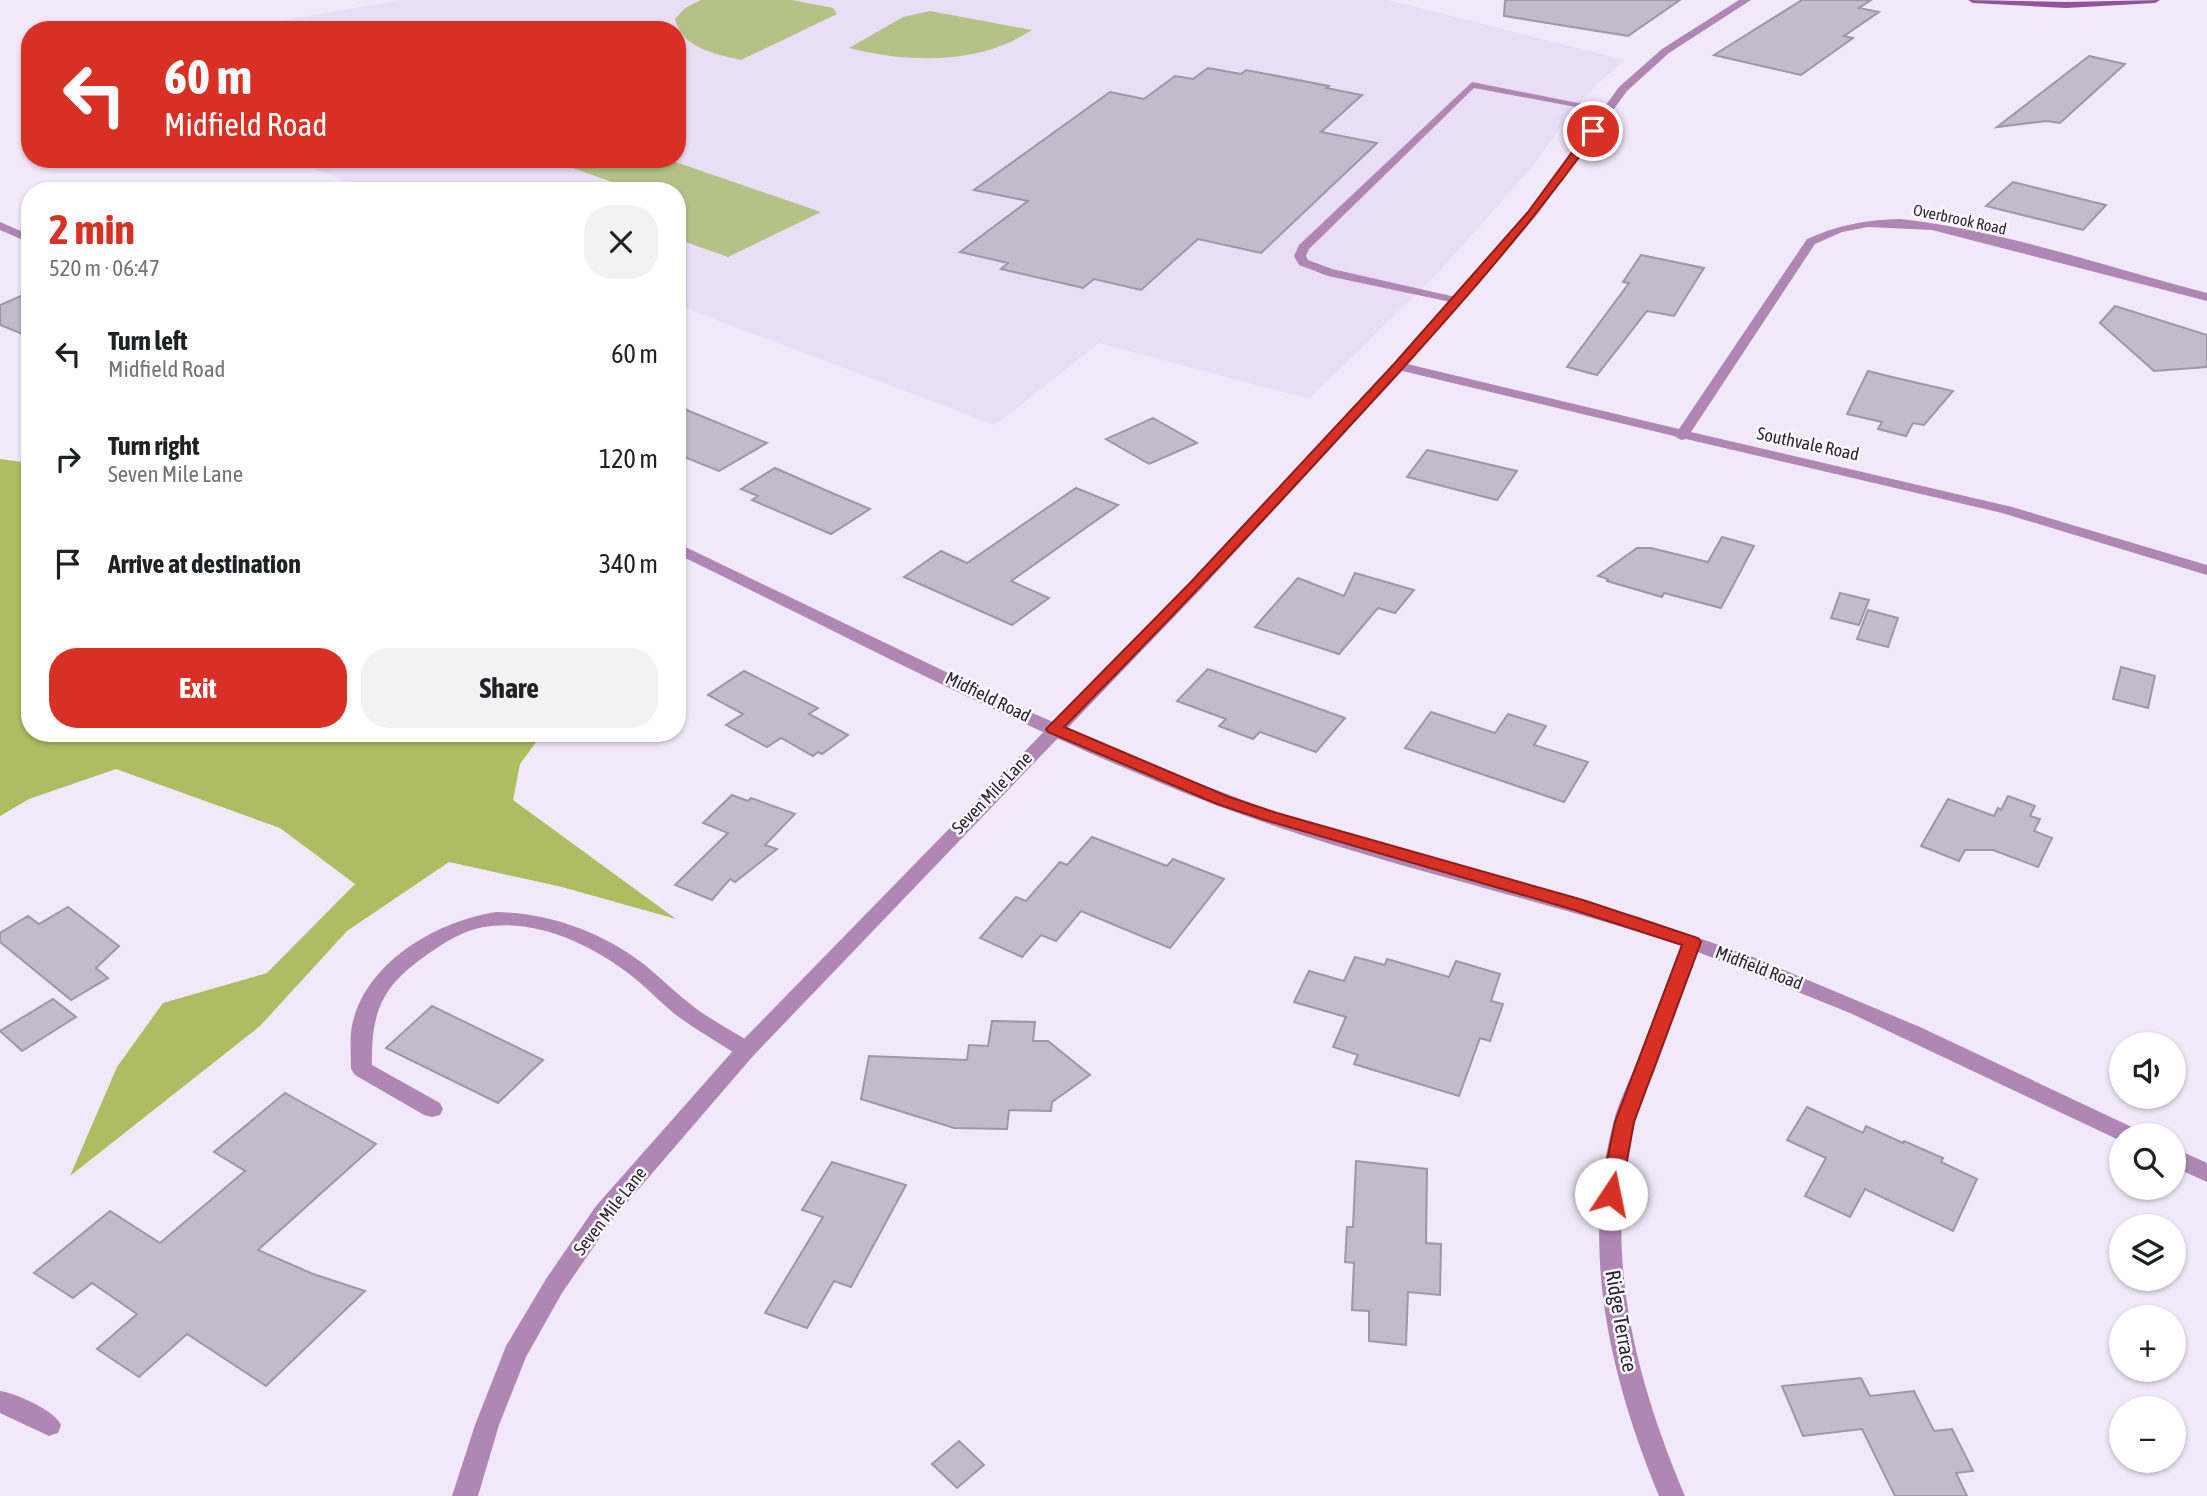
<!DOCTYPE html>
<meta charset="utf-8">
<style>
:root{--surface:#fff;--page:#f2f2f2;--text:#202124;--muted:#757577;--accent:#d93025}
body{margin:0;font-family:"Asap Condensed",sans-serif;background:var(--page);color:var(--text);height:100vh;display:flex;flex-direction:column;font-size:26px;white-space:nowrap}
*{box-sizing:border-box;margin:0}
p{font-size:23px;color:var(--muted)}
.icon{flex:none;width:38px;height:38px;fill:none;stroke:currentColor;stroke-width:2;stroke-linecap:round;stroke-linejoin:round}
.map{position:relative;flex:1;overflow:hidden}
.sheet{position:absolute;left:21px;top:182px;width:665px;height:560px;display:flex;flex-direction:column;background:var(--surface);border-radius:28px;box-shadow:0 2px 5px #0004}
.sheet>*{flex:none}
.guide{position:absolute;left:21px;top:21px;width:665px;height:147px;border-radius:28px;box-shadow:0 2px 5px #0004;background:#d93025;color:#fff;overflow:hidden}
.tools{position:absolute;left:2109px;top:1032px;display:grid;gap:14px}
.tools a{display:grid;place-items:center;width:77px;height:77px;border-radius:50%;background:var(--surface);box-shadow:0 2px 5px #0004;font-size:35px}
.pin{position:absolute;display:grid;place-items:center;width:60px;height:60px;color:#fff;margin:-30px;border:4px solid #fff;border-radius:50%;box-shadow:0 2px 7px #0007}
.me{position:absolute;width:77px;margin:-38px;rotate:11deg;stroke-linejoin:round;filter:drop-shadow(0 0 5px #0008)}
.turn{display:flex;align-items:center;gap:24px;height:147px;padding:0 28px;font-size:32px}
.turn .icon{width:91px;height:91px;stroke-width:2.5}
.turn b{display:block;font-size:49px;line-height:60px}
.round{display:grid;place-items:center;flex:none;width:74px;height:74px;border-radius:28px;background:var(--page)}
.headline{display:flex;align-items:center;justify-content:space-between;height:119px;padding:0 28px}
h1{font-size:42px;font-weight:700;line-height:52px;color:var(--accent)}
.button{display:flex;gap:14px;margin-top:auto;padding:14px 28px}
.button a{flex:1;height:80px;border-radius:28px;background:var(--accent);color:#fff;font-size:28px;font-weight:700;line-height:80px;text-align:center}
.button a+a{background:var(--page);color:var(--text)}
ul{padding:0;list-style:none}
li{display:flex;align-items:center;gap:21px;height:105px;padding:0 28px}
li div{flex:1}
li b{display:block;font-size:26px}
li em{font-style:normal}
.map>svg:first-child{display:block}
.built{fill:#e9def5}
.green{fill:#b6c188}
.forest{fill:#aebd61}
.building{fill:#c2bbca;stroke:#9e97a6;stroke-width:2}
.lines{fill:none;stroke-linecap:round;stroke-linejoin:round}
.service{fill:#b087b4;fill-rule:evenodd}
.minor{fill:#b087b4;fill-rule:evenodd}
.tertiary{fill:#b087b4;fill-rule:evenodd}
.secondary{fill:#915597;fill-rule:evenodd}
.route{fill:#d93025;stroke:#8d1f18;stroke-width:2}
.labels{text-anchor:middle;stroke-width:5;stroke-linejoin:round;paint-order:stroke}
.far-street-label{font-size:16px;fill:#2a272d;stroke:#fbf8ff}
.street-label{font-size:18px;fill:#2a272d;stroke:#fbf8ff}
.near-street-label{font-size:21px;fill:#2a272d;stroke:#fbf8ff}
</style>
<div class="map">
<svg width="2207" height="1496" viewBox="0 0 2207 1496">
<rect width="100%" height="100%" fill="#f1e9f9"/>
<polygon class="built" points="400,0 1388,0 1625,60 1596,85 1569,115 1533,166 1439,272 1309,399 1099,343 995,425 677,305 677,191 372,191 288,159 677,159 677,30 228,30"/>
<g class="green">
<path d="M701 0H792L833 8 837 14 741 60C715 54 682 48 675 19L685 8Z"/>
<path d="M930 11 1032 30C979 65 908 63 849 48L903 17Z"/>
<polygon points="568,159 667,159 821,212 728,257 677,239 677,191 637,191 559,163"/>
</g>
<polygon class="forest" points="0,459 30,463 30,733 543,733 520,764 513,800 676,919 562,887 449,862 347,931 260,1026 70,1176 117,1067 163,1003 267,973 355,884 280,828 116,769 29,799 0,816"/>
<g class="building">
<polygon points="1505,0 1680,0 1628,36 1504,16"/>
<polygon points="1802,0 1871,0 1859,8 1879,12 1844,36 1853,38 1801,75 1714,55"/>
<polygon points="2089,56 2125,64 2060,123 2047,121 1997,127"/>
<polygon points="1208,68 1241,74 1246,70 1329,86 1326,88 1362,95 1321,132 1377,143 1261,253 1198,239 1141,290 1094,279 1083,288 1001,269 1008,263 960,252 1028,201 974,190 1110,92 1144,99 1175,76 1193,79"/>
<polygon points="2013,182 2106,205 2083,230 1986,206"/>
<polygon points="1641,255 1704,268 1674,316 1647,311 1597,375 1567,367 1629,283 1623,282"/>
<polygon points="30,292 30,337 0,325 0,305"/>
<polygon points="2115,306 2207,335 2207,367 2154,371 2100,323"/>
<polygon points="1868,371 1892,377 1953,391 1924,425 1913,423 1906,436 1878,429 1882,422 1847,414"/>
<polygon points="677,406 767,443 719,471 677,454"/>
<polygon points="1153,418 1197,443 1149,464 1106,439"/>
<polygon points="1427,450 1517,471 1497,500 1407,477"/>
<polygon points="775,468 832,493 870,509 831,534 752,500 758,496 741,489"/>
<polygon points="1076,488 1118,505 1011,581 1049,598 1012,625 904,577 941,551 967,563"/>
<polygon points="1722,537 1754,546 1721,608 1664,593 1662,597 1607,581 1608,579 1598,576 1637,548 1651,548 1708,562"/>
<polygon points="1355,573 1414,590 1395,613 1378,608 1339,654 1255,627 1298,578 1344,596"/>
<polygon points="1840,593 1869,600 1859,625 1831,618"/>
<polygon points="1868,610 1898,618 1888,647 1857,639"/>
<polygon points="2121,667 2155,676 2148,708 2113,699"/>
<polygon points="1208,669 1345,718 1316,752 1260,732 1253,739 1219,726 1226,719 1177,701"/>
<polygon points="744,671 818,708 809,714 848,735 822,754 818,752 813,756 781,738 767,747 726,725 743,714 708,695"/>
<polygon points="1431,712 1495,733 1508,714 1546,726 1534,745 1588,762 1564,802 1405,748"/>
<polygon points="732,795 748,801 751,798 795,814 765,845 777,849 735,882 730,879 712,900 675,885 728,833 703,823"/>
<polygon points="2008,796 2035,806 2030,816 2040,819 2034,831 2052,838 2038,867 1993,850 1965,850 1959,861 1921,846 1948,799 1994,816 1998,808 2001,810"/>
<polygon points="1092,837 1167,866 1173,859 1224,879 1170,948 1081,911 1056,941 1041,935 1022,957 980,938 1016,897 1026,901 1060,862 1067,865"/>
<polygon points="68,907 119,946 96,968 108,978 71,1000 0,942 0,933 28,916 39,924"/>
<polygon points="1355,957 1385,965 1387,959 1449,977 1456,961 1500,974 1491,1001 1503,1004 1490,1041 1480,1038 1459,1096 1354,1064 1358,1055 1333,1047 1346,1017 1294,1002 1309,971 1344,981"/>
<polygon points="53,999 76,1017 22,1051 0,1031"/>
<polygon points="432,1006 543,1060 498,1103 386,1048"/>
<polygon points="992,1021 1035,1022 1033,1041 1048,1041 1090,1075 1052,1102 1051,1111 1009,1110 1007,1129 954,1128 861,1099 869,1056 967,1060 969,1045 988,1046"/>
<polygon points="285,1093 376,1144 258,1250 313,1274 365,1291 266,1386 187,1334 139,1377 97,1349 137,1314 92,1283 73,1298 34,1273 110,1211 160,1243 245,1171 214,1152"/>
<polygon points="1807,1107 1863,1133 1866,1126 1903,1143 1904,1141 1943,1158 1941,1162 1977,1179 1953,1231 1865,1189 1850,1217 1805,1196 1826,1158 1787,1140"/>
<polygon points="1356,1161 1427,1169 1426,1243 1441,1244 1440,1295 1408,1292 1406,1345 1369,1341 1369,1311 1352,1310 1354,1263 1345,1262 1347,1227 1353,1227"/>
<polygon points="832,1162 906,1185 851,1287 834,1281 807,1328 765,1313 823,1217 802,1210"/>
<polygon points="1861,1378 1870,1396 1914,1391 1934,1431 1952,1429 1973,1471 1956,1473 1967,1496 1895,1496 1862,1429 1803,1436 1782,1386"/>
<polygon points="959,1441 984,1465 957,1488 932,1464"/>
</g>
<g class="lines">
<g class="service">
<polygon points="1472,82 1613,110 1608,113 1474,88 1309,249 1306,256 1308,260 1332,269 1460,298 1460,304 1328,276 1299,265 1294,256 1299,245"/>
<path d="M496 912C550 913 602 932 645 965 662 979 677 994 694 1007 713 1021 734 1032 753 1044L756 1050 753 1056 746 1058 739 1056C718 1042 696 1030 676 1015 660 1002 645 986 628 973 587 942 528 915 475 929 457 934 439 946 424 957 381 987 371 1014 372 1065L440 1103 443 1109 440 1115 432 1117 424 1115 355 1075 351 1069C351 1053 349 1036 353 1021 369 960 438 921 496 912Z"/>
<path d="M0 1391C16 1393 55 1411 61 1425L58 1433 49 1436 0 1413Z"/>
</g>
<g class="minor">
<path d="M1900 219C2002 230 2107 267 2207 293V301L1932 230 1868 227 1842 232 1815 244 1691 432 2012 507 2207 565V575L2002 513 1686 439 1681 440 1674 436 1394 369 1392 366 1399 362 1679 429 1807 239C1838 225 1865 220 1900 219Z"/>
<polygon points="0,222 30,235 30,243 0,230"/>
<path d="M677 543 1021 708 1158 768 1285 816 1639 917 1753 957 1920 1027 2138 1130 2141 1136H2121V1141L1850 1013 1698 952C1684 990 1670 1029 1656 1067 1649 1085 1640 1103 1635 1122 1601 1249 1635 1378 1685 1496H1659C1610 1377 1580 1251 1613 1124 1618 1103 1628 1084 1636 1064 1651 1025 1666 985 1681 945 1526 895 1366 862 1213 804 1029 733 854 640 677 554Z"/>
<polygon points="2174,1148 2207,1163 2207,1182 2174,1167"/>
</g>
<polygon class="tertiary" points="1739,0 1751,0 1669,53 1627,91 1536,216 1404,369 1201,589 753,1056 612,1220 562,1293 526,1357 499,1425 478,1496 452,1496 475,1425 506,1346 546,1279 596,1206 739,1044 1189,583 1394,363 1528,212 1619,87 1662,49"/>
<polygon class="secondary" points="1968,0 2066,2 2160,0 2155,3 2066,8 1973,3"/>
</g>
<path class="route" d="M1589 129 1598 131C1522 238 1434 335 1345 431 1253 532 1160 630 1064 727L1229 797 1277 813 1583 900 1698 938 1701 942 1634 1122 1621 1194 1618 1200 1611 1202 1603 1200 1600 1194 1615 1122 1682 945 1571 909 1265 820 1217 804 1048 732 1046 729 1190 583 1394 364 1528 212Z"/>
<g class="labels">
<g class="far-street-label">
<text transform="translate(1960 219) rotate(12)" y="6">Overbrook Road</text>
</g>
<g class="street-label">
<text transform="translate(1808 444) rotate(12)" y="6">Southvale Road</text>
<text transform="translate(988 697) rotate(26)" y="6">Midfield Road</text>
<text transform="translate(992 793) rotate(-46)" y="6">Seven Mile Lane</text>
<text transform="translate(1759 968) rotate(21)" y="6">Midfield Road</text>
<text transform="translate(610 1211) rotate(-52)" y="6">Seven Mile Lane</text>
</g>
<g class="near-street-label">
<text transform="translate(1621 1321) rotate(80)" y="7">Ridge Terrace</text>
</g>
</g>
</svg>
<div class="tools">
<a><svg class="icon" aria-label="sound" viewBox="0 0 24 24"><path d="M4 9h4l5-4v14l-5-4H4zM17 9q2 3 0 6"/></svg></a>
<a><svg class="icon" aria-label="search" viewBox="0 0 24 24"><circle cx="10" cy="10" r="6"/><path d="M15 15l6 6"/></svg></a>
<a><svg class="icon" aria-label="layers" viewBox="0 0 24 24"><path d="M12 4l9 5-9 5-9-5zM3 14l9 5 9-5"/></svg></a>
<a>+</a>
<a>−</a>
</div>
<div class="pin" style="left:1593px;top:131px;background:#d93025"><svg class="icon" aria-label="arrive" viewBox="0 0 24 24"><path d="M6 21V4h12l-3 4 3 4H6"/></svg></div>
<svg class="me" style="left:1611px;top:1194px" viewBox="-20 -20 40 40"><circle r="19" fill="#fff"/><path d="M0-13L10 11 0 6-10 11z" fill="#d93025"/></svg>
<div class="guide">
<div class="turn"><svg class="icon" aria-label="left" viewBox="0 0 24 24"><path d="M17 20v-9H6M10 6l-5 5 5 5"/></svg><div><b>60 m</b>Midfield Road</div></div>
</div>
<section class="sheet">
<div class="headline"><div><h1>2 min</h1><p>520 m · 06:47</p></div><a class="round"><svg class="icon" aria-label="close" viewBox="0 0 24 24"><path d="M6 6l12 12M18 6L6 18"/></svg></a></div>
<ul>
<li><svg class="icon" aria-label="left" viewBox="0 0 24 24"><path d="M17 20v-9H6M10 6l-5 5 5 5"/></svg><div><b>Turn left</b><p>Midfield Road</p></div><em>60 m</em></li>
<li><svg class="icon" aria-label="right" viewBox="0 0 24 24"><path d="M7 20v-9h11M14 6l5 5-5 5"/></svg><div><b>Turn right</b><p>Seven Mile Lane</p></div><em>120 m</em></li>
<li><svg class="icon" aria-label="arrive" viewBox="0 0 24 24"><path d="M6 21V4h12l-3 4 3 4H6"/></svg><div><b>Arrive at destination</b></div><em>340 m</em></li>
</ul>
<div class="button"><a>Exit</a><a>Share</a></div>
</section>
</div>
